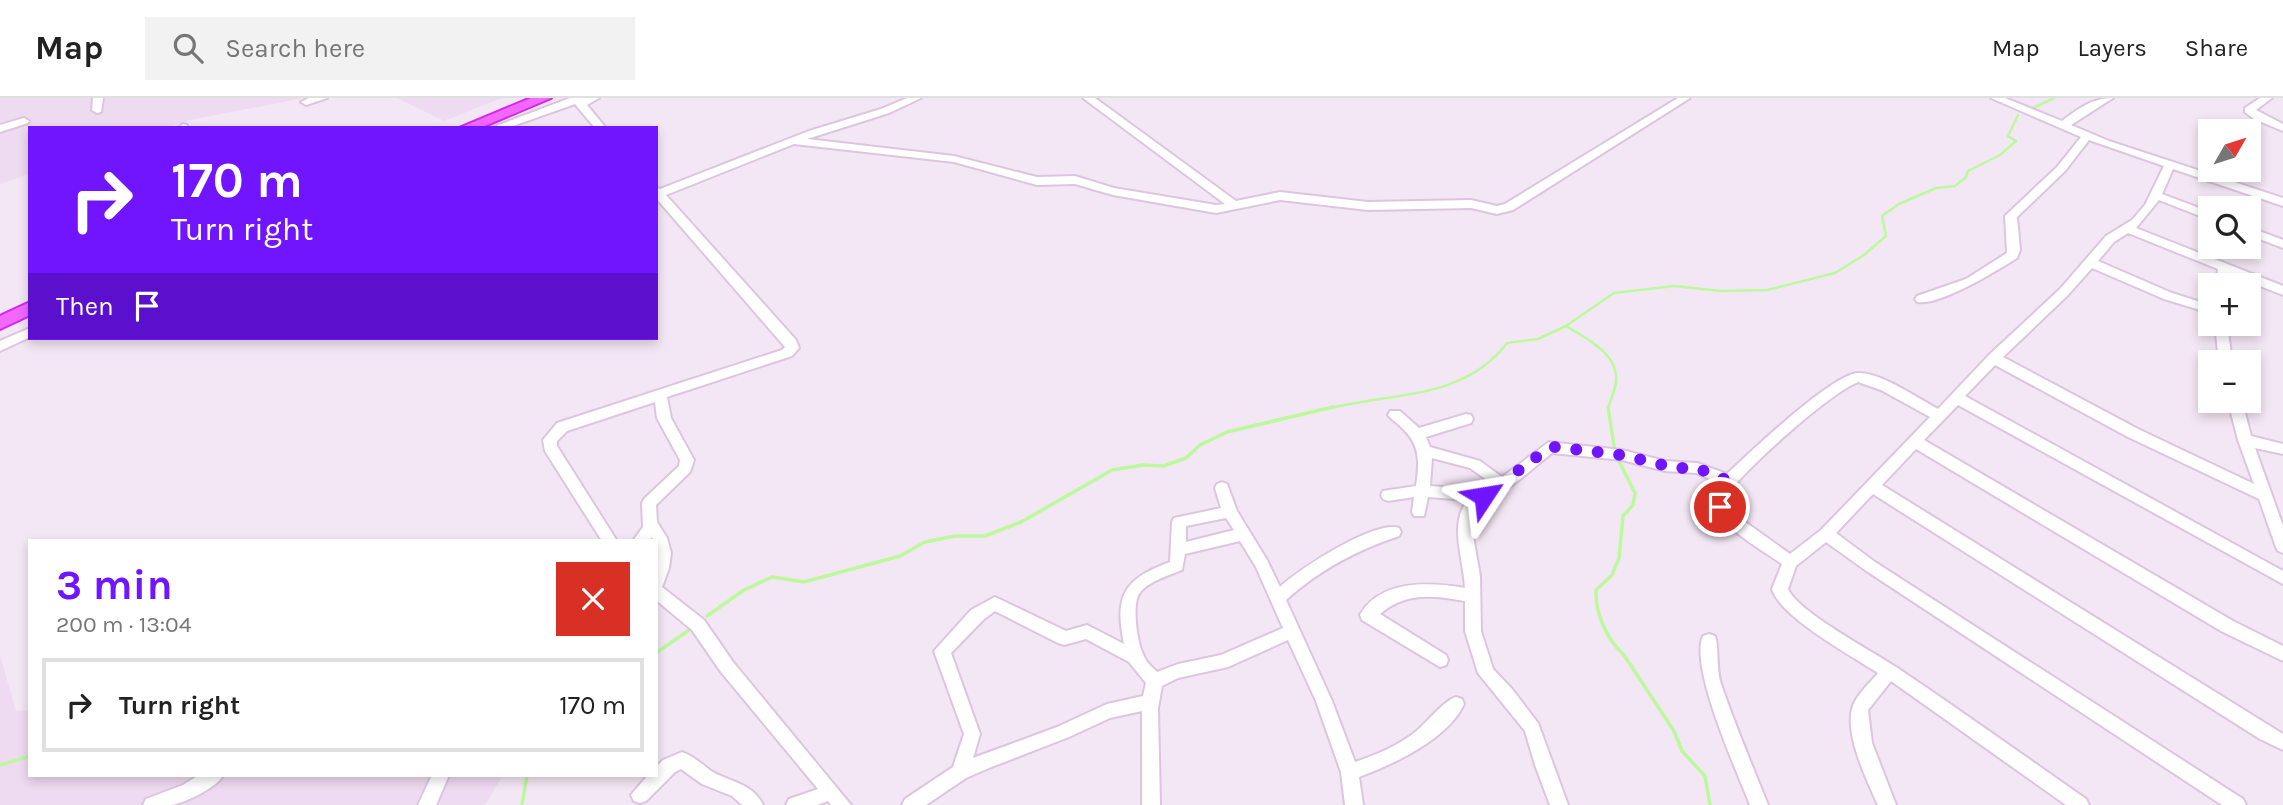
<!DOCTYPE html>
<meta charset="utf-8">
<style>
:root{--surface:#fff;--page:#f2f2f2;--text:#222;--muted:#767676;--line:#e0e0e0;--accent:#7114ff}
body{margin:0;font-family:Karla,sans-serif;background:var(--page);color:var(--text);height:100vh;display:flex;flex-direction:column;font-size:26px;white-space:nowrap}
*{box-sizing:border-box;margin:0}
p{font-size:23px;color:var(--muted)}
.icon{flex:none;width:38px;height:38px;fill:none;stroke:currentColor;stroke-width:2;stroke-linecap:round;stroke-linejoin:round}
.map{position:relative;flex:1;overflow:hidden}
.details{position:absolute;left:28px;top:441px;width:630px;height:238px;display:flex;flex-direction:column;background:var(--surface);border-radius:0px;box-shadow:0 4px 10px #0003}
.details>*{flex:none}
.guide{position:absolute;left:28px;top:28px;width:630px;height:214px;border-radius:0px;box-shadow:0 4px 10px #0003;background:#7114ff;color:#fff;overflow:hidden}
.needle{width:46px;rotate:51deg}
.fabs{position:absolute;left:2198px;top:21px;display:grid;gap:14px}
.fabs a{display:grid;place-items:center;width:63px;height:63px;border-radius:0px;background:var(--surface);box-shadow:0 4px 10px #0003;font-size:35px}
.pin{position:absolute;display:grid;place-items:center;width:60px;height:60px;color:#fff;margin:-30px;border:4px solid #fff;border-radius:50%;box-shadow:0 2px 7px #0007}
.me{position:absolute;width:77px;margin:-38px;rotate:57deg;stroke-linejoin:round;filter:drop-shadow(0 0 5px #0008)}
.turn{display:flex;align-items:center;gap:24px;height:147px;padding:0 28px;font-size:32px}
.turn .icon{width:91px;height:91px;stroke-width:2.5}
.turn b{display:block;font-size:49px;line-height:60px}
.then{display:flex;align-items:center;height:66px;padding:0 28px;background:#0003;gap:14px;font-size:26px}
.round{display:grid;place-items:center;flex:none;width:74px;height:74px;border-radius:0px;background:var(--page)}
.headline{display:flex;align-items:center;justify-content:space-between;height:119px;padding:0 28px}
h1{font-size:42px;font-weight:700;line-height:52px;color:var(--accent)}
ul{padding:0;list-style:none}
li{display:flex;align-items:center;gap:21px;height:94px;margin:0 14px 10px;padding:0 14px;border:4px solid var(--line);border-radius:0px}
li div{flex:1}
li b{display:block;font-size:26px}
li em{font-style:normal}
header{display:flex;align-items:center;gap:42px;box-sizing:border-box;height:98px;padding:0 35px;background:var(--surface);border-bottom:2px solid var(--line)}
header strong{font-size:33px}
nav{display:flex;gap:38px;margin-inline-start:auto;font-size:24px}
.search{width:490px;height:63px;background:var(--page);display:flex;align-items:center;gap:18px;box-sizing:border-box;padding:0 24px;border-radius:0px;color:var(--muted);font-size:26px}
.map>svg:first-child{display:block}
.residential{fill:#efdbf1}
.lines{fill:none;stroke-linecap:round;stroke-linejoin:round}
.stream-far1{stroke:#bcf99c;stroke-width:2.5}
.stream{stroke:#bcf99c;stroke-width:3.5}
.minor-casing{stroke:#ddc5e0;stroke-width:4}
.highway-casing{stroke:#d627ef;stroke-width:4}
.minor{fill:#fff;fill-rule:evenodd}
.highway{fill:#f268ff;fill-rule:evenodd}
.route{stroke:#7114ff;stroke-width:12;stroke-dasharray:0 21.6}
</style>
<header>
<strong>Map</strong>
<div class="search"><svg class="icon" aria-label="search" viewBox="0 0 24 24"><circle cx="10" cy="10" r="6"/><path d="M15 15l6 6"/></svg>Search here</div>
<nav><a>Map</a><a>Layers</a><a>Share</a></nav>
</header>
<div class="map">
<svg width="2283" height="707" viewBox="0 0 2283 707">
<rect width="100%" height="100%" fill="#f4e7f5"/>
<g class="residential">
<polygon points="0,0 304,0 190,22 167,30 30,30 30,76 0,86"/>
<polygon points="397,0 502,0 444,23"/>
<polygon points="0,557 16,613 30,612 30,677 503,677 485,707 0,707"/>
</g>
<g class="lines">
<g class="stream-far1">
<polyline points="2033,10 2054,0"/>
<path d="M1566 228C1586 240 1619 256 1616 284 1615 293 1610 302 1608 311"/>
<path d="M1326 311C1391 294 1463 303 1507 245L1538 241 1566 228 1614 195 1674 188 1721 193 1767 192 1835 175 1864 157 1886 138 1882 118 1899 106 1936 90 1955 88 1966 79 1968 73 2000 57 2016 43 2008 38 2018 17"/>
</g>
<g class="stream">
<polyline points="1608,309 1615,354"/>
<path d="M1617 359 1635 395 1633 407 1623 418 1619 460 1612 477 1596 492C1595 515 1607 542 1624 557L1674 633 1682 653 1705 678 1710 707"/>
<polyline points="707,518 744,492 772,479 804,484 900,458 925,444 955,438 985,438 1021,424 1112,372 1143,367 1163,368 1186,360 1200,347 1227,334 1333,309"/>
<polyline points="656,555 692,530"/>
<polyline points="0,667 30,658"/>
<polyline points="522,707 527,677"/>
</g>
<defs>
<g id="minor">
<polygon points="93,0 103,0 101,14 97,15 92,12"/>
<polygon points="309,0 327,0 306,7 301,4"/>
<polygon points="570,0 599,0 587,7 606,30 595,30 575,6 507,30 491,30"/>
<polygon points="907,0 921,0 889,15 807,41 954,58 1037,79 1075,78 1114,90 1216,107 1225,106 1083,0 1095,0 1236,103 1280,94 1368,104 1471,102 1497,108 1505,106 1678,0 1690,0 1513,112 1497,116 1471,110 1368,112 1280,102 1216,115 1113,97 1075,86 1037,87 954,64 794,46 666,97 796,242 799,250 792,258 667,299 671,320 694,362 690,374 656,407 657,424 667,440 671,455 669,470 662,489 704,522 733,564 851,707 831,707 828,703 817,707 786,707 789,701 818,691 721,574 692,532 656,502 656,443 653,443 652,439 649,443 633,443 643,429 642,405 644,401 679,368 680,362 657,320 655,304 567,333 557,343 557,348 617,443 602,443 545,353 543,342 557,325 782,252 785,249 656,100 656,89 660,91 809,33 881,11"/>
<path d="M1991 0H2005L2062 23C2078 11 2092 0 2113 0L2071 27 2109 43 2283 100V108L2173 71 2162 96 2210 114V122L2159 102 2136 130 2283 188V197L2229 176 2228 187H2216L2218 171 2128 135 2114 144 2098 163 2172 195 2210 207V215L2164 201 2092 170 2068 197 2003 259 2138 331 2254 386 2238 342 2228 303H2242L2251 338 2283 346V356L2255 350 2283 428V455L2278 453 2276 449 2259 401 2128 339 1995 267 1965 298 2283 473V486L1958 307 1924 342 2233 523 2283 548V563L2221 533 1916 351 1882 387 2283 636V652L2260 641 1873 396 1836 435 1875 464 2243 701 2246 707H2222L1865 472 1826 444 1796 468 1788 491C1798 514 1872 553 1896 569 1960 612 2023 657 2086 701L2089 707H2066L1891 583 1868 612 1872 645 1896 707H1878C1867 683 1845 637 1852 611 1855 598 1870 585 1878 575 1852 558 1780 519 1772 491L1782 466C1762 452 1714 425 1711 401L1719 385 1696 375 1665 373 1622 362 1552 355 1519 382 1478 411 1472 432 1480 478 1481 533 1493 571 1512 591 1538 625 1568 707H1550L1535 667 1525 633 1478 575 1465 533V503C1433 497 1405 494 1380 516L1446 557 1448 562 1446 567 1440 569 1362 522 1360 517C1380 481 1430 484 1465 490 1464 463 1448 425 1468 402L1428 399 1424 418H1414L1412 414 1414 399 1388 403 1383 401 1381 397 1383 393 1416 388C1419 368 1421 349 1405 333 1400 327 1393 323 1388 317L1390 313H1400L1419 330 1466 316 1471 317 1473 321 1471 325 1426 339 1430 349 1480 363 1502 379 1549 344 1622 352 1665 363 1697 365 1727 376C1748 356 1834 274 1859 275 1882 275 1917 300 1938 311L1989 257 2060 191 2106 138 2132 122 2145 107 2164 68 2089 42 2065 73 2017 119 2020 152 2017 160C1996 173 1940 208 1917 204L1915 201 1917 198 1966 181 2007 155 2005 118 2057 69 2081 39ZM1858 284 1881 292 1930 319 1821 432 1790 456 1741 421 1726 406 1727 396C1750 367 1826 298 1858 284ZM1432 360 1470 370 1492 386 1483 392 1430 388Z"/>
<polygon points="2260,0 2272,0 2256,12 2283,26 2283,33 2254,21 2245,14 2245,10"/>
<polygon points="24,20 29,23 28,25 0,34 0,27"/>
<polygon points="183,26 187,27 188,30 178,30"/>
<polygon points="2249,129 2283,142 2283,150 2249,137"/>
<polygon points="2215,226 2227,226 2232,264 2219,264"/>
<polygon points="30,230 30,239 0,253 0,243"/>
<path d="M1222 384 1227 386 1237 413 1267 462 1280 489C1299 471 1375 422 1399 430L1401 434 1399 438C1357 452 1319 472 1286 502L1332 603 1355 664C1376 657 1397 648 1414 635 1427 625 1442 604 1456 599L1462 601 1464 606C1448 641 1394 666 1359 679L1363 707H1345L1341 674 1316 603 1288 542 1228 569 1178 580 1162 588 1158 610 1160 707H1142V613L1110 620 1069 639 989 670 966 680 926 707H902L905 701 953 669 964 636 934 553 971 512 995 499 1066 533 1087 527 1124 546C1114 497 1124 481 1170 464L1172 424 1174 420 1221 410 1215 390 1217 386ZM1226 420 1234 432 1186 444V428ZM1240 443 1256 469 1283 530 1221 557 1178 566 1157 574C1152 569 1145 563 1143 556 1137 545 1132 507 1139 496 1148 483 1168 478 1182 472L1185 456ZM995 513 1058 545 1064 547 1086 541 1129 564 1146 585 1143 598 1107 606 1057 629 973 660 980 636 951 555 983 522Z"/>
<path d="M1709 536 1715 538C1719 548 1716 571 1721 586 1735 627 1752 667 1768 707H1750C1737 673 1689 569 1703 538Z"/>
<path d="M682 654C693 658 702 666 711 673 729 684 753 685 763 707H742L732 698 702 686 681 671 675 674 646 703 640 705 634 703 631 697 648 677H656V669L663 662Z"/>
<path d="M199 677H223C218 689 185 705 171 707 162 707 152 707 143 707L146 701 183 687Z"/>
<polygon points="432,677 449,677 436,707 418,707"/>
</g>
<g id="highway">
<polygon points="531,0 551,0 480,30 459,30"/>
<polygon points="30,204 30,217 0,231 0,218"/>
</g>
</defs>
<use href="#minor" class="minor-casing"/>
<use href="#highway" class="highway-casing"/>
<use href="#minor" class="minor"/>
<use href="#highway" class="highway"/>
</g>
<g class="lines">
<path class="route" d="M1484 398C1500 389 1543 350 1555 349L1622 357 1676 370H1697L1729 383 1719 397 1720 409"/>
</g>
</svg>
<div class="fabs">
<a><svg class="needle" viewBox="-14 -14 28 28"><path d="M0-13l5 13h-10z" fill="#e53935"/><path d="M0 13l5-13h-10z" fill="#767676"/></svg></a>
<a><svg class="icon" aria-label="search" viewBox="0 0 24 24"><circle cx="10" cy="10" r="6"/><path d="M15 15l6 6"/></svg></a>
<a>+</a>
<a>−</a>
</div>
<div class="pin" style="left:1720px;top:409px;background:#d93025"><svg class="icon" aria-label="arrive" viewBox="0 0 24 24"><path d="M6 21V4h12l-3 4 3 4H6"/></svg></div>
<svg class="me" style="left:1484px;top:398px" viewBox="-20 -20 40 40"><path d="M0-17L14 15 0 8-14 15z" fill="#7114ff" stroke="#fff" stroke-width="4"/></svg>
<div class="guide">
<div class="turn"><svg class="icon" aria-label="right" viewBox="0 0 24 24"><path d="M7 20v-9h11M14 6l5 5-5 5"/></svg><div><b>170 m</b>Turn right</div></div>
<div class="then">Then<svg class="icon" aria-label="arrive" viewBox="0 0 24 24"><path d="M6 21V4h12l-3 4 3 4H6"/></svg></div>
</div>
<section class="details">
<div class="headline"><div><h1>3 min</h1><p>200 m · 13:04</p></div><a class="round" style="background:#d93025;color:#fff"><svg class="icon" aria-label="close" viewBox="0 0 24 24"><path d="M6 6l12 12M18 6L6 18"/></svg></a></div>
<ul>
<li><svg class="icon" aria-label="right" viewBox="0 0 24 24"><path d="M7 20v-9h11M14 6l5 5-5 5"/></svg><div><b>Turn right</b></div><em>170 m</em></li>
</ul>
</section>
</div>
